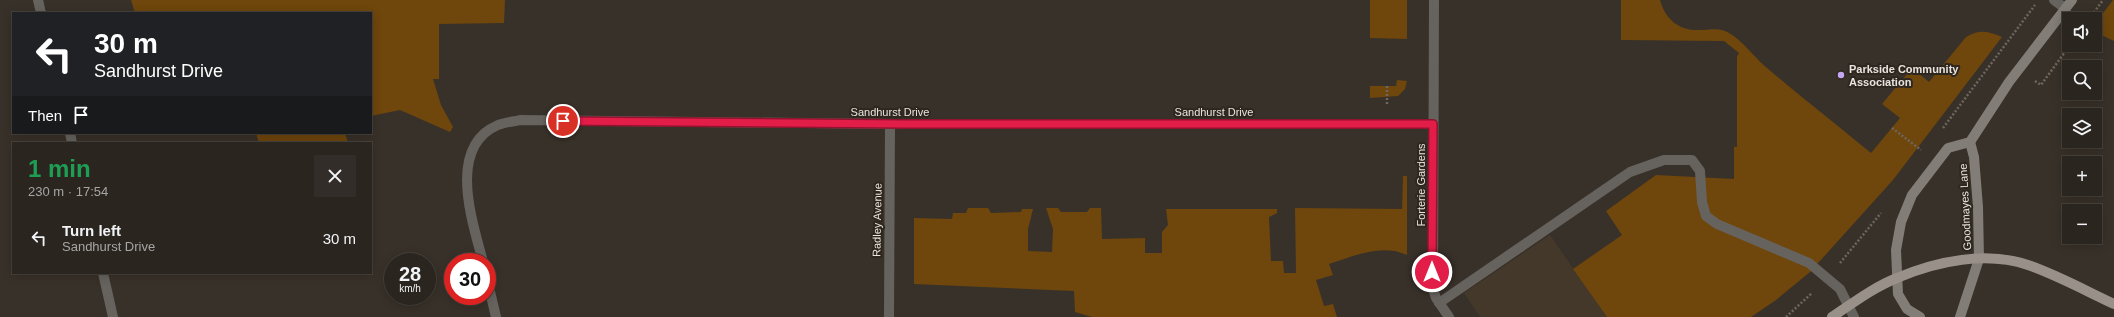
<!DOCTYPE html>
<meta charset="utf-8">
<style>
:root{--surface:#2a251f;--page:#322d28;--text:#f1f3f6;--muted:#a5a5a4;--line:#46423d}
body{margin:0;font-family:Helvetica,sans-serif;background:var(--page);color:var(--text);height:100vh;display:flex;flex-direction:column;font-size:15px;white-space:nowrap}
*{box-sizing:border-box;margin:0}
p{font-size:13px;color:var(--muted)}
.icon{flex:none;width:22px;height:22px;fill:none;stroke:currentColor;stroke-width:2;stroke-linecap:round;stroke-linejoin:round}
.map{position:relative;flex:1;overflow:hidden}
.drawer{position:absolute;left:12px;top:142px;width:360px;height:132px;display:flex;flex-direction:column;background:var(--surface);border-radius:0px;box-shadow:0 2px 10px #0003,0 0 0 1px var(--line)}
.drawer>*{flex:none}
.guide{position:absolute;left:12px;top:12px;width:360px;height:122px;border-radius:0px;box-shadow:0 2px 10px #0003,0 0 0 1px var(--line);background:#202124;color:#fff;overflow:hidden}
.tools{position:absolute;left:2062px;top:12px;display:grid;gap:8px}
.tools a{display:grid;place-items:center;width:40px;height:40px;border-radius:0px;background:var(--surface);box-shadow:0 2px 10px #0003,0 0 0 1px var(--line);font-size:20px}
.speed{position:absolute;left:384px;top:253px;display:flex;gap:8px;font-size:20px;font-weight:700;text-align:center}
.speed>*{display:grid;place-content:center;width:52px;height:52px;border-radius:50%;background:var(--surface);box-shadow:0 2px 10px #0003,0 0 0 1px var(--line);line-height:1}
.speed small{font-size:10px;font-weight:400}
.speed .limit{border:6px solid #d22;background:#fff;color:#111}
.pin{position:absolute;display:grid;place-items:center;width:34px;height:34px;color:#fff;margin:-17px;border:2px solid #fff;border-radius:50%;box-shadow:0 1px 4px #0007}
.me{position:absolute;width:44px;margin:-22px;rotate:0deg;stroke-linejoin:round;filter:drop-shadow(0 0 3px #0008)}
.turn{display:flex;align-items:center;gap:14px;height:84px;padding:0 16px;font-size:18px}
.turn .icon{width:52px;height:52px;stroke-width:2.5}
.turn b{display:block;font-size:28px;line-height:34px}
.then{display:flex;align-items:center;height:38px;padding:0 16px;background:#0003;gap:8px;font-size:15px}
.round{display:grid;place-items:center;flex:none;width:42px;height:42px;border-radius:0px;background:var(--page)}
.head{display:flex;align-items:center;justify-content:space-between;height:68px;padding:0 16px}
h1{font-size:24px;font-weight:700;line-height:30px;color:#1e9e55}
ul{padding:0;list-style:none}
li{display:flex;align-items:center;gap:12px;height:56px;padding:0 16px}
li div{flex:1}
li b{display:block;font-size:15px}
li em{font-style:normal}
.map>svg:first-child{display:block}
.built{fill:#44382b}
.green{fill:#6f460c}
.lines{fill:none;stroke-linecap:round;stroke-linejoin:round}
.path{stroke:#6d675f;stroke-width:2.5;stroke-dasharray:2 2;stroke-linecap:butt}
.service{stroke:#66635f;stroke-width:10}
.minor{stroke:#66635f;stroke-width:10}
.secondary{stroke:#837d77;stroke-width:10}
.primary{stroke:#999189;stroke-width:10}
.route-casing{stroke:#92132f;stroke-width:10}
.route{stroke:#e11d48;stroke-width:7}
.poi-dot{fill:#c3a7f2;stroke:#2e271f;stroke-width:1.5}
.labels{text-anchor:middle;stroke-width:4;stroke-linejoin:round;paint-order:stroke}
.poi-label{font-size:11px;font-weight:bold;fill:#e8e3de;stroke:#2e271f;text-anchor:start}
.street-label{font-size:11px;fill:#e8e3de;stroke:#2e271f}
</style>
<div class="map">
<svg width="2114" height="317" viewBox="0 0 2114 317">
<rect width="100%" height="100%" fill="#383129"/>
<polygon class="built" points="1550,235 1607,317 1480,317 1464,293"/>
<g class="green">
<polygon points="131,0 505,0 504,23 439,24 439,79 433,79 441,105 453,127 450,132 400,110 371,116 371,13 135,13"/>
<polygon points="1370,0 1407,0 1407,39 1370,38"/>
<path d="M1621 0H1660C1665 19 1679 31 1699 30 1710 30 1720 27 1729 33 1742 40 1755 58 1767 68 1801 97 1837 125 1871 153L1900 118 1882 104 1912 68 1929 82 1966 37C1979 29 1988 31 2002 37L1893 180 1810 272 1776 300 1751 317H1607L1573 269 1622 235 1606 211 1656 175 1734 179V147H1737V57L1739 53 1724 41 1621 40Z"/>
<polygon points="2113,0 2114,0 2114,41 2095,32 2095,24"/>
<polygon points="1397,80 1407,81 1405,89 1398,96 1370,98 1370,86 1396,86"/>
<polygon points="256,133 345,133 348,143 259,143"/>
<path d="M1403 176H1407V255C1382 243 1354 256 1329 264L1333 275 1316 280 1324 306 1333 304 1337 317H1092L1075 312 1074 291 914 284V218L952 219 953 213H966L968 208H988L991 213 1021 212 1022 209H1033L1028 229V251L1052 252 1053 229 1046 208H1058L1061 212H1087L1090 208H1101L1102 239 1145 238V253H1162V232L1168 225 1166 209H1277V213L1269 217 1271 261H1283L1284 273H1296L1295 208 1402 209Z"/>
</g>
<g class="lines">
<g class="path">
<polyline points="2089,19 2103,0"/>
<polyline points="2035,81 2041,85 2070,45"/>
<polyline points="1387,86 1387,104"/>
<polyline points="1892,128 1921,150"/>
<polyline points="1943,128 2035,5"/>
<polyline points="1840,263 1881,213"/>
<polyline points="1786,317 1812,293"/>
</g>
<g class="service">
<polyline points="2054,0 2066,9"/>
<polyline points="1439,303 1630,172 1664,160 1692,160 1700,171 1702,202 1706,216 1717,224 1809,263 1840,289 1854,317"/>
</g>
<g class="minor">
<polyline points="38,0 41,13"/>
<polyline points="1434,0 1433,289 1436,298 1449,317"/>
<polyline points="70,133 72,143"/>
<path d="M483 262C473 223 446 147 498 125 505 122 513 122 520 120L890 124H1433"/>
<polyline points="103,273 113,317"/>
<polyline points="487,279 496,317"/>
<polyline points="889,317 890,124"/>
</g>
<g class="secondary">
<polyline points="1920,317 1907,309 1898,294 1896,250 1901,222 1912,195 1948,148 1970,142 2009,82 2072,0"/>
<polyline points="1960,317 1979,259 1978,207 1974,157 1970,142"/>
</g>
<path class="primary" d="M1832 317C1853 303 1874 287 1897 278 1937 261 1986 251 2028 265 2057 275 2086 291 2114 304"/>
</g>
<g class="lines">
<defs>
<polyline id="route" points="563,121 905,124 1433,124 1432,272"/>
</defs>
<use href="#route" class="route-casing"/>
<use href="#route" class="route"/>
</g>
<circle class="poi-dot" cx="1841" cy="75" r="4"/>
<g class="labels">
<g class="poi-label">
<text x="1849" y="73">Parkside Community<tspan x="1849" dy="13">Association</tspan></text>
</g>
<g class="street-label">
<text x="890" y="116">Sandhurst Drive</text>
<text x="1214" y="116">Sandhurst Drive</text>
<text transform="translate(1421 185) rotate(-90)" y="4">Forterie Gardens</text>
<text transform="translate(1965 207) rotate(-93)" y="4">Goodmayes Lane</text>
<text transform="translate(877 220) rotate(-89)" y="4">Radley Avenue</text>
</g>
</g>
</svg>
<div class="tools">
<a><svg class="icon" aria-label="sound" viewBox="0 0 24 24"><path d="M4 9h4l5-4v14l-5-4H4zM17 9q2 3 0 6"/></svg></a>
<a><svg class="icon" aria-label="search" viewBox="0 0 24 24"><circle cx="10" cy="10" r="6"/><path d="M15 15l6 6"/></svg></a>
<a><svg class="icon" aria-label="layers" viewBox="0 0 24 24"><path d="M12 4l9 5-9 5-9-5zM3 14l9 5 9-5"/></svg></a>
<a>+</a>
<a>−</a>
</div>
<div class="speed"><div>28<small>km/h</small></div><div class="limit">30</div></div>
<div class="pin" style="left:563px;top:121px;background:#d93025"><svg class="icon" aria-label="arrive" viewBox="0 0 24 24"><path d="M6 21V4h12l-3 4 3 4H6"/></svg></div>
<svg class="me" style="left:1432px;top:272px" viewBox="-20 -20 40 40"><circle r="17" fill="#e11d48" stroke="#fff" stroke-width="3"/><path d="M0-11L8 9 0 5-8 9z" fill="#fff"/></svg>
<div class="guide">
<div class="turn"><svg class="icon" aria-label="left" viewBox="0 0 24 24"><path d="M17 20v-9H6M10 6l-5 5 5 5"/></svg><div><b>30 m</b>Sandhurst Drive</div></div>
<div class="then">Then<svg class="icon" aria-label="arrive" viewBox="0 0 24 24"><path d="M6 21V4h12l-3 4 3 4H6"/></svg></div>
</div>
<section class="drawer">
<div class="head"><div><h1>1 min</h1><p>230 m · 17:54</p></div><a class="round"><svg class="icon" aria-label="close" viewBox="0 0 24 24"><path d="M6 6l12 12M18 6L6 18"/></svg></a></div>
<ul>
<li><svg class="icon" aria-label="left" viewBox="0 0 24 24"><path d="M17 20v-9H6M10 6l-5 5 5 5"/></svg><div><b>Turn left</b><p>Sandhurst Drive</p></div><em>30 m</em></li>
</ul>
</section>
</div>
